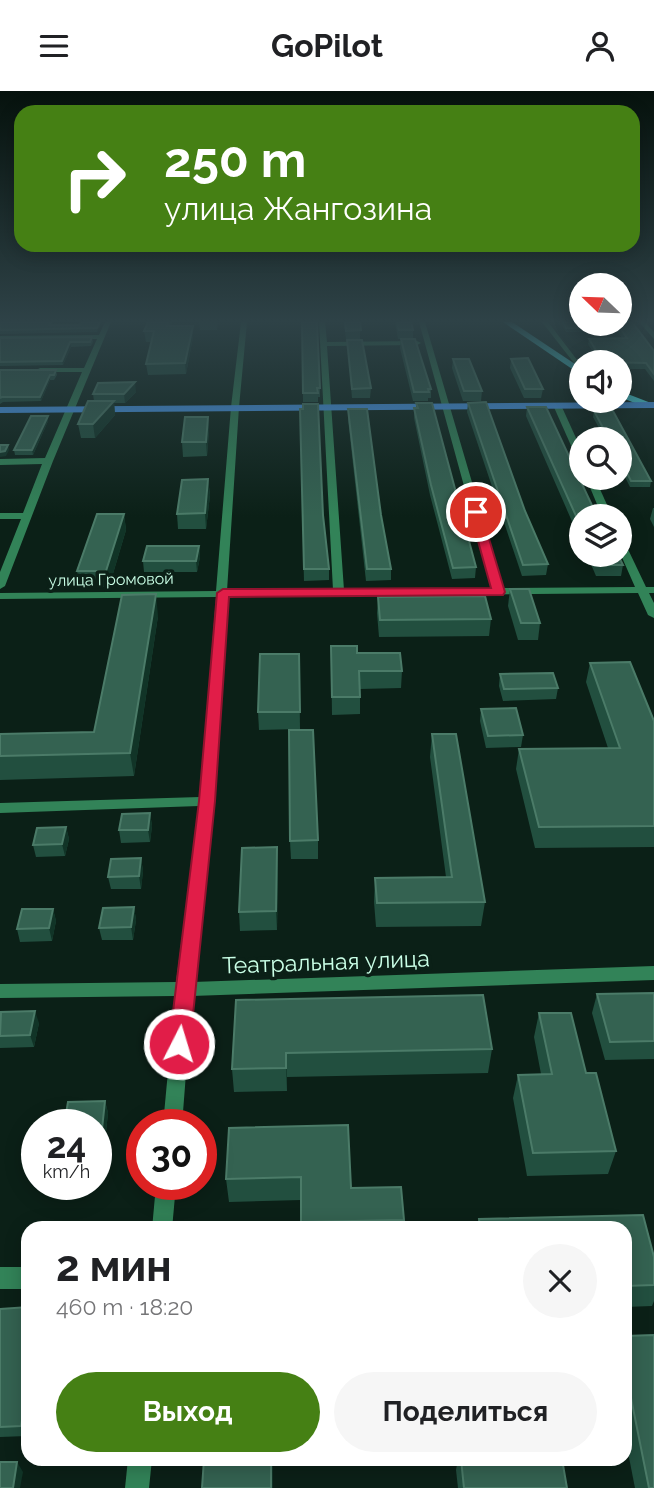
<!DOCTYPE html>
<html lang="ru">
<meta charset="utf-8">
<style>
:root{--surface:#fff;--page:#f6f6f6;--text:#202124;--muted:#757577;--accent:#458014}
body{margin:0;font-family:Raleway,sans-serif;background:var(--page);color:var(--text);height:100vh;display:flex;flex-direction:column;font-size:26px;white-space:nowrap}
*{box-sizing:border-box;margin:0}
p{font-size:23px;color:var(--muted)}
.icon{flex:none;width:38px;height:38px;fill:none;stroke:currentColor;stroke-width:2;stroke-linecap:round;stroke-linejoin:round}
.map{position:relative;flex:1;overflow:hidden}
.sheet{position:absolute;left:21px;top:1130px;width:611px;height:245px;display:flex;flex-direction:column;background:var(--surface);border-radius:21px;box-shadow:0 4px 18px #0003}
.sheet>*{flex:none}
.hud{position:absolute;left:14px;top:14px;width:626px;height:147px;border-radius:21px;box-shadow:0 4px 18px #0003;background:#458014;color:#fff;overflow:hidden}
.needle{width:46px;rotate:293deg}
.buttons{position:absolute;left:569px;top:182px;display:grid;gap:14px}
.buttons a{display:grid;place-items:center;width:63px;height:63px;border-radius:50%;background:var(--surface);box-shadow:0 4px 18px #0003;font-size:35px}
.speed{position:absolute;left:21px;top:1018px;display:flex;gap:14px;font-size:35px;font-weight:700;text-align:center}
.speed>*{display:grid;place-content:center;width:91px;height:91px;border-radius:50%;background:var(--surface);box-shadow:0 4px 18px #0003;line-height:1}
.speed small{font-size:18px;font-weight:400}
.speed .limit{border:10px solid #d22;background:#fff;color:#111}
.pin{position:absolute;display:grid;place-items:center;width:60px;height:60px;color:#fff;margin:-30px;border:4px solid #fff;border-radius:50%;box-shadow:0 2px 7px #0007}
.me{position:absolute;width:77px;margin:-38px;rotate:5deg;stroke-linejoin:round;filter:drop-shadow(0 0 5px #0008)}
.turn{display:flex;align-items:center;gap:24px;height:147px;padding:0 35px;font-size:32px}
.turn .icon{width:91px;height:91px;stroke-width:2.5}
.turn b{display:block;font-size:49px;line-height:60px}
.round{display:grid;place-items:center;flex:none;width:74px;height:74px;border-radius:37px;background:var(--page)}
.overview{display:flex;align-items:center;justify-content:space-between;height:119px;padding:0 35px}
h1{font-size:42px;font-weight:700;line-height:52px}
.action{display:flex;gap:14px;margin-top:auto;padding:14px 35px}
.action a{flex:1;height:80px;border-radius:42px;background:var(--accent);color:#fff;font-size:28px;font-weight:700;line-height:80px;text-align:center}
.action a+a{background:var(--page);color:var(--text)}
header{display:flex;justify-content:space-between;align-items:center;height:91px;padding:0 35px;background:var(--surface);font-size:32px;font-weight:700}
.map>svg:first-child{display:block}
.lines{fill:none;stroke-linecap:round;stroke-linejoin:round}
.minor{fill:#328358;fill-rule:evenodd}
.tertiary{fill:#328358;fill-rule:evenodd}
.primary{fill:#51f5ff;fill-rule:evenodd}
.trunk{fill:#4ba2ff;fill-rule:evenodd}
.wall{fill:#224f3f}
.shaded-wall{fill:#113427}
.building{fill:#346251;stroke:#4b7b68;stroke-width:2}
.route{fill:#e11d48;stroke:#92132f;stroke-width:2}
.labels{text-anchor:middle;stroke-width:7;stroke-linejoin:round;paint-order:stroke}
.far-street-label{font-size:16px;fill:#caffe7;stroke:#0b2017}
.near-street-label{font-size:23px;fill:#caffe7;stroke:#0b2017}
</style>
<header><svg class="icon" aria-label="menu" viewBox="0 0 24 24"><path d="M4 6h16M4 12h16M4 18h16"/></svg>GoPilot<svg class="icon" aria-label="person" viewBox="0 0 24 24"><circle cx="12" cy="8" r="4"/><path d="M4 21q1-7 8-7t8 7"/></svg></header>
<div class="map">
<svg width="654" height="1397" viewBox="0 0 654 1397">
<rect width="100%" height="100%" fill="#0b2017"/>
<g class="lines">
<g class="minor">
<polygon points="105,231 111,231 53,370 5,495 0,498 0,481 21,428 0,428 0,422 23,422 42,373 0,374 0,368 45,367 82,281 40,281 36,279 40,277 84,277 97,248 0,249 0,245 99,244"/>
<polygon points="241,231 247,231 239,316 227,500 333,499 319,231 325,231 327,251 417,250 421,252 417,254 327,255 344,499 492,497 419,231 425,231 503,497 635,496 620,462 620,449 625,452 646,496 654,496 654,502 649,502 654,512 654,527 648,524 638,502 227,506 214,710 193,891 654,875 654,889 192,905 182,1034 163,1034 175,905 0,907 0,893 176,891 199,715 0,722 0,712 200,706 216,506 0,508 0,502 216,500 231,316"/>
<polygon points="542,231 548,231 581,274 581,281"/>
<polygon points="557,312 561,314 581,358 581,371 577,368 553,314"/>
<polygon points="586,387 595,387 612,425 602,425"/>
<polygon points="156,1094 176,1094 172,1138 152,1138"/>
<rect x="0" y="1176" width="28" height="22"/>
<polygon points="128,1368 152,1368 149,1397 125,1397"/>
</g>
<polygon class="tertiary" points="639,231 645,231 654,241 654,248"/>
<g class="primary">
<polygon points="503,231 512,231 581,277 581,284"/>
<polygon points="620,300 651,312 652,314 647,317 620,306"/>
<polygon points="589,310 602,310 593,314"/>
</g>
<polygon class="trunk" points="654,311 654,317 0,322 0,316"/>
</g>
<g class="wall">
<polygon points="0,231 53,231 52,234 80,234 82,231 102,231 97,241 0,243"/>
<polygon points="148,231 172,231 171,235 193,246 186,283 148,284 146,273 152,251 146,251 144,240"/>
<polygon points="199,231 218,231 217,239 200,239"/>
<polygon points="302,231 320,297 320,306 318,306 318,311 303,311"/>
<polygon points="344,231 360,231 360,248 346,248"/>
<polygon points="395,231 411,231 413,239 413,247 398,248"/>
<polygon points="559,231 579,231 583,237 582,241 566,241"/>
<polygon points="612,233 620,233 654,260 654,290 645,278 620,278 620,271 599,271 588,253 589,248 622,247"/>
<polygon points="92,246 93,251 91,255 71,256 63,274 0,275 0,247"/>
<polygon points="401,248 431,298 431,307 428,307 428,310 413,310 400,257"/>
<polygon points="347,249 371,297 370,307 352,307"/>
<polygon points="453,268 482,300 481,310 463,310 452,277"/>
<polygon points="511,268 543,298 541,307 524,307 510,277"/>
<polygon points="0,279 56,279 57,284 54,289 50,289 41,310 3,311 0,313"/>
<polygon points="136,301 125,312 114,312 115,324 95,347 81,347 78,333 94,310 93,303"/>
<polygon points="416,312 476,476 475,487 452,488 430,404 414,327 414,317 416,317"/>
<polygon points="468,312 525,420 548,473 546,484 522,485 467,321"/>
<polygon points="527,316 581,425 581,451 526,325"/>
<polygon points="300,318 323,424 329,478 329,489 304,490"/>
<polygon points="348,318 381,424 391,478 391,489 366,490 348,328"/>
<polygon points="594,320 613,320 651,390 650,396 630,396 620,376 620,348 605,348 593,326"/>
<polygon points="208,326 209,340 207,365 183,366 182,351"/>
<polygon points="48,330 33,364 15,364 14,359"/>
<polygon points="208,388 210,404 206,438 178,438 177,423"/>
<polygon points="653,417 654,417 654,436 650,428"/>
<polygon points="124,423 126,439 109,496 80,496 77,480"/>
<polygon points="199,455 200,466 197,481 144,481 143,470"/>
<polygon points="587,464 618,464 623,474 621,485 596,485"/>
<polygon points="510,498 540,532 538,549 518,549 508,515"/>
<polygon points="378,506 491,528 489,545 379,546 377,522"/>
<polygon points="158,525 134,685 0,689 0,643 94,641"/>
<polygon points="331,555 357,562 402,580 401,597 360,598 360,623 332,624"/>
<polygon points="299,563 300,638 259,639 258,621"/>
<polygon points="590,572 654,630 654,756 535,757 516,678 519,658 608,657 586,591"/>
<polygon points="500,583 558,597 556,608 503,610 499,595"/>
<polygon points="481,618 523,644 521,656 486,657 480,630"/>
<polygon points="432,643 485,811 481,835 376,836 374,811 375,787 446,786 430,666"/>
<polygon points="150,722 152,735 150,751 121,752 119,739"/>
<polygon points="66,736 69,748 65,765 36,766 33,754"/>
<polygon points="318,749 318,768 291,768 290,750"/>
<polygon points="141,767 143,780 141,798 111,798 108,786"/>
<polygon points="278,774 277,839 240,840 239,821"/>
<polygon points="134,816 136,829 133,849 102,849 99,837"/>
<polygon points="53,818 56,830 52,850 20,851 17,838"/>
<polygon points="654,902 654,968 605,969 592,922 597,903"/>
<polygon points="236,909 492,958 488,982 287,986 287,1000 234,1001 232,978"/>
<polygon points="539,922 586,982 616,1060 608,1083 527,1085 513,1007 518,984 541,983 534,946"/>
<polygon points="0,924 39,932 34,956 0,957"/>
<polygon points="105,1010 108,1022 105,1050 96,1050 96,1034"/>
<polygon points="229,1037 351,1097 404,1129 403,1138 302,1138 301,1109 229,1111 226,1088"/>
<polygon points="643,1124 654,1166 654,1210 652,1215 625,1216 625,1138 477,1138 479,1128"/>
<polygon points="0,1218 27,1345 0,1346"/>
<polygon points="625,1245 654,1397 635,1397 625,1346"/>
<polygon points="458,1368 562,1368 567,1397 458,1397 456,1379"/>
</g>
<g class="shaded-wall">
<polygon points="100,231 102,231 97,241 97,237"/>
<polygon points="193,235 193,246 186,283 185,272"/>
<polygon points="70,251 71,256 63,274 62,270"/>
<polygon points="50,284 50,289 41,310 40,306"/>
<polygon points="135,291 136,301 125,312 124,303"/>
<polygon points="114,310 115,324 95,347 93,333"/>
<polygon points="48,325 48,330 33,364 32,359"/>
<polygon points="208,326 209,340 207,365 206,351"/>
<polygon points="8,354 9,359 6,365 0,366 0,361"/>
<polygon points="208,388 210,404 206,438 205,422"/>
<polygon points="124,423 126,439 109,496 106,480"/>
<polygon points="199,455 200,466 197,481 196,470"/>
<polygon points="156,503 158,525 134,685 130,662"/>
<polygon points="150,722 152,735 150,751 148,739"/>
<polygon points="66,736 69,748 65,765 62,753"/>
<polygon points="277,756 278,774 277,839 276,820"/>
<polygon points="141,767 143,780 141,798 139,785"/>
<polygon points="134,816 136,829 133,849 131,836"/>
<polygon points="53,818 56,830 52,850 49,837"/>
<polygon points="35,920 39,932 34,956 30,944"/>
<polygon points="286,962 287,986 287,1000 286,977"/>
<polygon points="105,1010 108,1022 105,1050 102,1038"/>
<polygon points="28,1252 28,1336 27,1345 21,1335 23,1285"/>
<rect x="271" y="1368" width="2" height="29"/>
<polygon points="17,1371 23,1381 20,1397 13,1397"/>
</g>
<g class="building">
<polygon points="0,231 51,231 49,234 80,234 82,231 100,231 97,237 0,239"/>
<polygon points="148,231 168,231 167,235 193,235 185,272 146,273 154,240 144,240"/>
<polygon points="302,231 317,231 320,297 317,297 318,302 303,302"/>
<polygon points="345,231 360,231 361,239 346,240"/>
<polygon points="397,231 411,231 413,239 399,239"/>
<polygon points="563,231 579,231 583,237 566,237"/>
<polygon points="620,231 632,231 654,260 654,283 646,272 603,271 589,248 627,247 617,233 620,233"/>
<polygon points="92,246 90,251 70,251 62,270 0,271 0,247"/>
<polygon points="401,248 415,248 431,298 428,298 429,301 414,301"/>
<polygon points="347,249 362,249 371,297 352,298"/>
<polygon points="528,267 543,298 525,298 511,268"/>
<polygon points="453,268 469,268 482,300 464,300"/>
<polygon points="0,279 56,279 54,284 50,284 40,306 2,306 0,307"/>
<polygon points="135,291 124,303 93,303 98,292"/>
<polygon points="88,310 114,310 93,333 78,333"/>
<polygon points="486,311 525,420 548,473 523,474 468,312"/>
<polygon points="416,312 432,312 476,476 453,477 431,394 414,317 418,317"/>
<polygon points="303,313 318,313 323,424 329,478 304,478 300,318 303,318"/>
<polygon points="527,316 546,316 597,425 581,425 581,436"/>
<polygon points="348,318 367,318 381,424 391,478 367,478"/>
<polygon points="594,320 613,320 651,390 631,390 620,368 620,348 609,348"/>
<polygon points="31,325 48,325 32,359 14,359"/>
<polygon points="185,326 208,326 206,351 182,351"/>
<polygon points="0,354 8,354 5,360 0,361"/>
<polygon points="208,388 205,422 177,423 182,389"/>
<polygon points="97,423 124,423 106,480 77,480"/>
<polygon points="147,455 199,455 196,470 143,470"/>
<polygon points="594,464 618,464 623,474 598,474"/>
<polygon points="510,498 529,498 540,532 521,532"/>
<polygon points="156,503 130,662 0,665 0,643 94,641 122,504"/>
<polygon points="485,505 491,528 380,529 378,506"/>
<polygon points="331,555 357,555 357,562 400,562 402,580 359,580 360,606 332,606"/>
<polygon points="260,563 299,563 300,621 258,621"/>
<polygon points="630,571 654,630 654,735 539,736 519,658 620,657 590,572"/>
<polygon points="553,582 558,597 504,598 500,583"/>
<polygon points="516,617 523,644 488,645 481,618"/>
<polygon points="289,639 313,639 318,749 290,750"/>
<polygon points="432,643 456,643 485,811 377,812 375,787 452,786"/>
<polygon points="150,722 148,739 119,739 122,723"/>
<polygon points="66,736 62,753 33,754 37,737"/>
<polygon points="277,756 276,820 239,821 242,757"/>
<polygon points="141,767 139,785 108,786 111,768"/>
<polygon points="134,816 131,836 99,837 103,817"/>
<polygon points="22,818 53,818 49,837 17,838"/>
<polygon points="654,902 654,950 610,951 597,903"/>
<polygon points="483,904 492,958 286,962 286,977 232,978 236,909"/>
<polygon points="35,920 30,944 0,945 1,921"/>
<polygon points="539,922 571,922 586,982 596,982 616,1060 533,1062 518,984 552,983"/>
<polygon points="105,1010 102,1038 96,1038 96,1034 64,1034 68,1011"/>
<polygon points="348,1034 351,1097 401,1096 404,1129 301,1131 301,1086 226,1088 229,1037"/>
<polygon points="643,1124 654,1166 654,1194 625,1195 625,1138 480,1138 479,1128"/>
<polygon points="28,1216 28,1252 23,1285 28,1285 28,1295 21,1335 0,1336 0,1218"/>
<polygon points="654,1244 654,1397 649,1397 630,1302 625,1302 625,1245"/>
<polygon points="204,1368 271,1368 271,1397 202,1397"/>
<polygon points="461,1368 562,1368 567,1397 464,1397"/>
<polygon points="0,1371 17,1371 13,1397 0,1397"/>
</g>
<linearGradient id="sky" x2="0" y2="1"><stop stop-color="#06120d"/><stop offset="0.54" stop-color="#2e4247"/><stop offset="1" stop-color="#2e4247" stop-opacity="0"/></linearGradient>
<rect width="654" height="426" fill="url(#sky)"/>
<polygon class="route" points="476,417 481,421 505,501 503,504 229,506 215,710 190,953 187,959 179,961 172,959 169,953 199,710 217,502 223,498 491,497 470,421"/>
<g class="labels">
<g class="far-street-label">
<text transform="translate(111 488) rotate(-1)" y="6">улица Громовой</text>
</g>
<g class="near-street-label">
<text transform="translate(326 871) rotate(-2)" y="8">Театральная улица</text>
</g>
</g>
</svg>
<div class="buttons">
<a><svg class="needle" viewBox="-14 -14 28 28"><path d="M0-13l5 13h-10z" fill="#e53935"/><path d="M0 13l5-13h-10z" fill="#757577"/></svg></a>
<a><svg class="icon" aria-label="sound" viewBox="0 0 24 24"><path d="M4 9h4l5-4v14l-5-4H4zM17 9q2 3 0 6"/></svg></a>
<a><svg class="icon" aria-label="search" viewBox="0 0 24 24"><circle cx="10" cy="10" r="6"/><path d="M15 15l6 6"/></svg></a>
<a><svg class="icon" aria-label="layers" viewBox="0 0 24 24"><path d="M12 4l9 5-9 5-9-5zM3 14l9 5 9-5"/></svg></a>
</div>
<div class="speed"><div>24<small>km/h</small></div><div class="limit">30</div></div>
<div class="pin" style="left:476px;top:421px;background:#d93025"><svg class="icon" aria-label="arrive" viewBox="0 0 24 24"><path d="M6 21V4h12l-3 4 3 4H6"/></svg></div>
<svg class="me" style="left:179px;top:953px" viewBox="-20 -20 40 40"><circle r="17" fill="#e11d48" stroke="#fff" stroke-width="3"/><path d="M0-11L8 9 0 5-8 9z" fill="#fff"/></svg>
<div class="hud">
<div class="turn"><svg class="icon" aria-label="right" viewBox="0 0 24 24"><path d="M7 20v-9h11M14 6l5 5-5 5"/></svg><div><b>250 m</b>улица Жангозина</div></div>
</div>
<section class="sheet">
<div class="overview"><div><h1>2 мин</h1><p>460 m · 18:20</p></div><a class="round"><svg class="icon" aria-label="close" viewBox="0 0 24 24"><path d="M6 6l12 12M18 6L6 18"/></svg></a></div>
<div class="action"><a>Выход</a><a>Поделиться</a></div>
</section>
</div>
